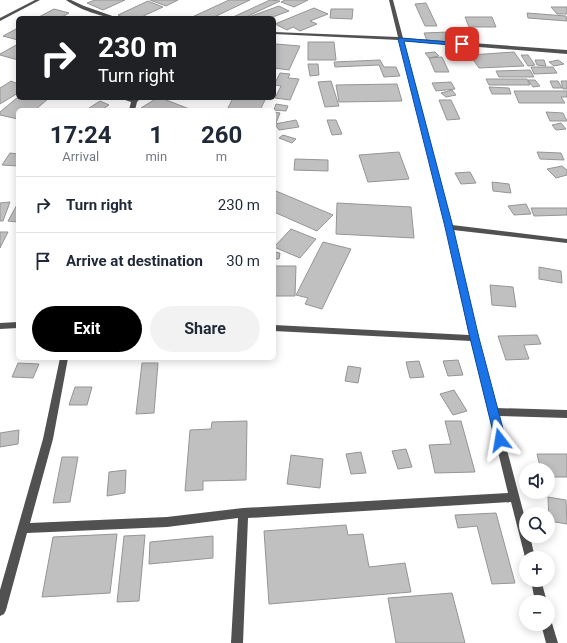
<!DOCTYPE html>
<meta charset="utf-8">
<style>
:root{--surface:#fff;--page:#f2f2f3;--text:#1f2937;--muted:#747a83;--line:#e0e1e3;--accent:#000}
body{margin:0;font-family:Roboto,sans-serif;background:var(--page);color:var(--text);height:100vh;display:flex;flex-direction:column;font-size:15px;white-space:nowrap}
*{box-sizing:border-box;margin:0}
p{font-size:13px;color:var(--muted)}
.icon{flex:none;width:22px;height:22px;fill:none;stroke:currentColor;stroke-width:2;stroke-linecap:round;stroke-linejoin:round}
.map{position:relative;flex:1;overflow:hidden}
.details{position:absolute;left:16px;top:108px;width:260px;height:252px;display:flex;flex-direction:column;background:var(--surface);border-radius:6px;box-shadow:0 2px 10px #0003}
.details>*{flex:none}
.guide{position:absolute;left:16px;top:16px;width:260px;height:84px;border-radius:6px;box-shadow:0 2px 10px #0003;background:#202124;color:#fff;overflow:hidden}
.controls{position:absolute;left:519px;top:463px;display:grid;gap:8px}
.controls a{display:grid;place-items:center;width:36px;height:36px;border-radius:50%;background:var(--surface);box-shadow:0 2px 10px #0003;font-size:20px}
.pin{position:absolute;display:grid;place-items:center;width:34px;height:34px;color:#fff;margin:-17px;border-radius:8px;box-shadow:0 2px 6px #0006}
.me{position:absolute;width:44px;margin:-22px;rotate:346deg;stroke-linejoin:round;filter:drop-shadow(0 0 3px #0008)}
.turn{display:flex;align-items:center;gap:14px;height:84px;padding:0 16px;font-size:18px}
.turn .icon{width:52px;height:52px;stroke-width:2.5}
.turn b{display:block;font-size:28px;line-height:34px}
.eta{display:flex;justify-content:space-evenly;align-items:center;height:68px;text-align:center}
.eta b{font-size:24px;font-weight:700;line-height:28px}
.primary-button{display:flex;gap:8px;margin-top:auto;padding:8px 16px}
.primary-button a{flex:1;height:46px;border-radius:24px;background:var(--accent);color:#fff;font-size:16px;font-weight:700;line-height:46px;text-align:center}
.primary-button a+a{background:var(--page);color:var(--text)}
ul{padding:0;list-style:none}
li{display:flex;align-items:center;gap:12px;height:56px;padding:0 16px;border-top:1px solid var(--line)}
li div{flex:1}
li b{display:block;font-size:15px}
li em{font-style:normal}
.map>svg:first-child{display:block}
.building{fill:#c0c0c0;stroke:#959595}
.lines{fill:none;stroke-linecap:round;stroke-linejoin:round}
.street{fill:#515151;fill-rule:evenodd}
.route{fill:#1a73e8;stroke:#114b97}
</style>
<div class="map">
<svg width="567" height="643" viewBox="0 0 567 643">
<rect width="100%" height="100%" fill="#fff"/>
<g class="building">
<polygon points="95,0 125,0 103,10 87,3"/>
<polygon points="150,0 178,0 166,6"/>
<polygon points="229,0 250,0 212,18 190,18"/>
<polygon points="270,0 280,1 244,18 231,18"/>
<polygon points="285,0 308,0 294,7 281,2"/>
<polygon points="148,1 163,7 139,18 125,18 118,15"/>
<polygon points="426,3 437,26 425,26 415,4"/>
<polygon points="279,6 289,11 270,18 246,18"/>
<polygon points="551,7 567,7 567,14 557,14"/>
<polygon points="314,8 328,14 310,21 317,24 300,31 293,27 287,30 275,24"/>
<polygon points="54,9 69,13 60,18 37,18"/>
<polygon points="331,9 353,9 352,19 330,18"/>
<polygon points="527,13 566,16 567,21 528,18"/>
<polygon points="465,17 492,17 496,27 469,27"/>
<polygon points="18,28 18,40 3,36"/>
<polygon points="449,32 454,42 428,43 424,33"/>
<polygon points="308,42 334,42 336,60 308,60"/>
<polygon points="18,44 18,60 0,55 0,54"/>
<polygon points="276,44 300,46 289,70 274,68 274,48"/>
<polygon points="435,52 439,56 429,58 425,53"/>
<polygon points="514,52 524,66 479,68 470,55"/>
<polygon points="521,55 528,55 535,65 528,66"/>
<polygon points="442,57 449,72 435,72 429,58"/>
<polygon points="380,60 384,67 396,67 400,76 384,77 379,65 335,67 334,62"/>
<polygon points="535,60 544,60 546,66 537,65"/>
<polygon points="558,60 564,64 554,66 549,62"/>
<polygon points="308,64 318,64 319,75 310,76"/>
<polygon points="531,67 553,67 557,73 534,74"/>
<polygon points="530,70 534,77 499,77 496,71"/>
<polygon points="280,73 290,74 288,78 299,79 290,100 275,98 281,86 274,85"/>
<polygon points="486,79 527,79 530,85 489,85"/>
<polygon points="528,80 535,80 540,86 533,87"/>
<polygon points="11,81 18,84 18,93 0,104 0,88"/>
<polygon points="331,81 339,106 325,107 318,82"/>
<polygon points="550,81 558,81 562,88 553,88"/>
<polygon points="561,81 567,81 567,89 563,89"/>
<polygon points="451,82 455,89 436,91 432,83"/>
<polygon points="397,84 402,101 339,102 336,85"/>
<polygon points="489,87 509,88 511,94 492,94"/>
<polygon points="452,90 456,95 446,97 441,93"/>
<polygon points="514,91 567,91 567,97 561,97 565,103 519,103"/>
<polygon points="18,97 18,98 49,98 35,110 18,110 18,119 0,115 0,112"/>
<polygon points="157,98 161,98 192,110 147,110 141,108"/>
<polygon points="233,98 266,98 260,110 227,110"/>
<polygon points="439,100 451,100 460,119 447,120"/>
<polygon points="100,101 109,105 101,110 86,110"/>
<polygon points="276,104 288,106 286,111 274,110"/>
<polygon points="274,112 280,113 276,123 274,123"/>
<polygon points="546,112 563,113 567,121 550,121"/>
<polygon points="296,120 299,127 279,130 275,124"/>
<polygon points="327,120 336,120 342,134 332,135"/>
<polygon points="561,123 566,129 556,130 552,125"/>
<polygon points="283,135 296,139 292,143 279,138"/>
<polygon points="399,152 409,179 368,182 359,155"/>
<polygon points="537,152 561,153 564,160 540,159"/>
<polygon points="10,153 18,154 18,166 2,165"/>
<polygon points="295,159 328,160 328,171 294,170"/>
<polygon points="562,166 567,170 567,175 556,178 547,169"/>
<polygon points="470,172 476,183 461,184 455,173"/>
<polygon points="492,182 509,184 511,193 493,191"/>
<polygon points="276,191 333,215 317,231 274,212 274,192"/>
<polygon points="10,202 3,221 0,221 0,203"/>
<polygon points="18,203 18,222 8,221"/>
<polygon points="337,203 411,207 414,238 336,234"/>
<polygon points="526,204 531,214 514,215 508,206"/>
<polygon points="531,208 567,208 567,215 534,216"/>
<polygon points="291,229 316,239 300,258 274,247"/>
<polygon points="0,232 8,232 0,248"/>
<polygon points="323,242 351,249 322,309 305,304 308,298 296,295"/>
<polygon points="274,252 280,253 279,259 274,259"/>
<polygon points="274,266 296,266 295,296 274,296"/>
<polygon points="539,267 561,271 562,283 539,279"/>
<polygon points="490,285 513,287 516,307 492,305"/>
<polygon points="537,335 541,344 524,345 529,359 506,360 498,336"/>
<polygon points="458,360 463,375 448,376 443,361"/>
<polygon points="419,361 424,377 410,378 406,362"/>
<polygon points="18,363 39,364 33,378 12,377"/>
<polygon points="142,363 158,363 154,413 136,414"/>
<polygon points="348,366 361,368 358,383 345,381"/>
<polygon points="75,387 92,387 87,405 69,405"/>
<polygon points="454,390 467,411 453,415 440,394"/>
<polygon points="247,421 246,480 203,481 203,490 185,491 190,430 211,429 212,422"/>
<polygon points="445,421 461,421 475,472 435,473 429,445 451,444"/>
<polygon points="19,430 18,444 0,447 0,433"/>
<polygon points="406,449 412,467 398,469 392,451"/>
<polygon points="361,452 366,473 351,474 346,454"/>
<polygon points="537,454 567,454 567,477 548,477 548,470 541,470"/>
<polygon points="291,455 323,459 320,488 287,484"/>
<polygon points="62,457 78,457 70,502 53,503"/>
<polygon points="126,470 125,493 107,496 109,472"/>
<polygon points="548,497 566,500 567,524 549,521"/>
<polygon points="496,513 515,583 492,584 477,526 458,528 455,515"/>
<polygon points="346,525 348,535 363,534 369,567 405,563 411,592 269,604 264,531"/>
<polygon points="117,534 110,593 42,597 53,537"/>
<polygon points="145,535 139,601 117,602 124,536"/>
<polygon points="213,536 213,558 149,564 150,542"/>
<polygon points="452,593 465,643 396,643 388,598"/>
</g>
<g class="lines">
<g class="street">
<polygon points="35,0 40,0 0,21 0,18"/>
<path d="M66 0H71L84 6 118 18C104 18 78 9 66 0Z"/>
<polygon points="389,0 393,0 403,38 567,50 567,54 404,41 452,225 567,239 567,243 453,230 478,338 496,408 567,410 567,418 498,416 526,522 526,536 530,536 535,558 526,558 526,561 511,502 248,518 243,643 231,643 238,518 167,527 27,533 6,610 4,614 0,616 0,590 43,439 60,358 68,358 53,439 30,523 167,517 243,508 508,493 471,341 274,331 274,325 469,335 446,227 399,40 274,34 274,32 398,37"/>
<polygon points="119,98 133,99 141,98 137,102 135,110 129,110 131,102"/>
<polygon points="18,322 18,328 0,329 0,323"/>
<polygon points="531,580 541,580 547,602 535,602"/>
<polygon points="548,619 551,620 558,643 546,643 541,624 548,624"/>
</g>
</g>
<polygon class="route" points="401,38 462,43 465,44 462,46 404,41 453,227 479,338 506,440 504,444 500,445 497,444 495,440 470,338 445,227 398,39"/>
</svg>
<div class="controls">
<a><svg class="icon" aria-label="sound" viewBox="0 0 24 24"><path d="M4 9h4l5-4v14l-5-4H4zM17 9q2 3 0 6"/></svg></a>
<a><svg class="icon" aria-label="search" viewBox="0 0 24 24"><circle cx="10" cy="10" r="6"/><path d="M15 15l6 6"/></svg></a>
<a>+</a>
<a>−</a>
</div>
<div class="pin" style="left:462px;top:44px;background:#d93025"><svg class="icon" aria-label="arrive" viewBox="0 0 24 24"><path d="M6 21V4h12l-3 4 3 4H6"/></svg></div>
<svg class="me" style="left:500px;top:440px" viewBox="-20 -20 40 40"><path d="M0-17L14 15 0 8-14 15z" fill="#1a73e8" stroke="#fff" stroke-width="4"/></svg>
<div class="guide">
<div class="turn"><svg class="icon" aria-label="right" viewBox="0 0 24 24"><path d="M7 20v-9h11M14 6l5 5-5 5"/></svg><div><b>230 m</b>Turn right</div></div>
</div>
<section class="details">
<div class="eta">
<div><b>17:24</b><p>Arrival</p></div>
<div><b>1</b><p>min</p></div>
<div><b>260</b><p>m</p></div>
</div>
<ul>
<li><svg class="icon" aria-label="right" viewBox="0 0 24 24"><path d="M7 20v-9h11M14 6l5 5-5 5"/></svg><div><b>Turn right</b></div><em>230 m</em></li>
<li><svg class="icon" aria-label="arrive" viewBox="0 0 24 24"><path d="M6 21V4h12l-3 4 3 4H6"/></svg><div><b>Arrive at destination</b></div><em>30 m</em></li>
</ul>
<div class="primary-button"><a>Exit</a><a>Share</a></div>
</section>
</div>
